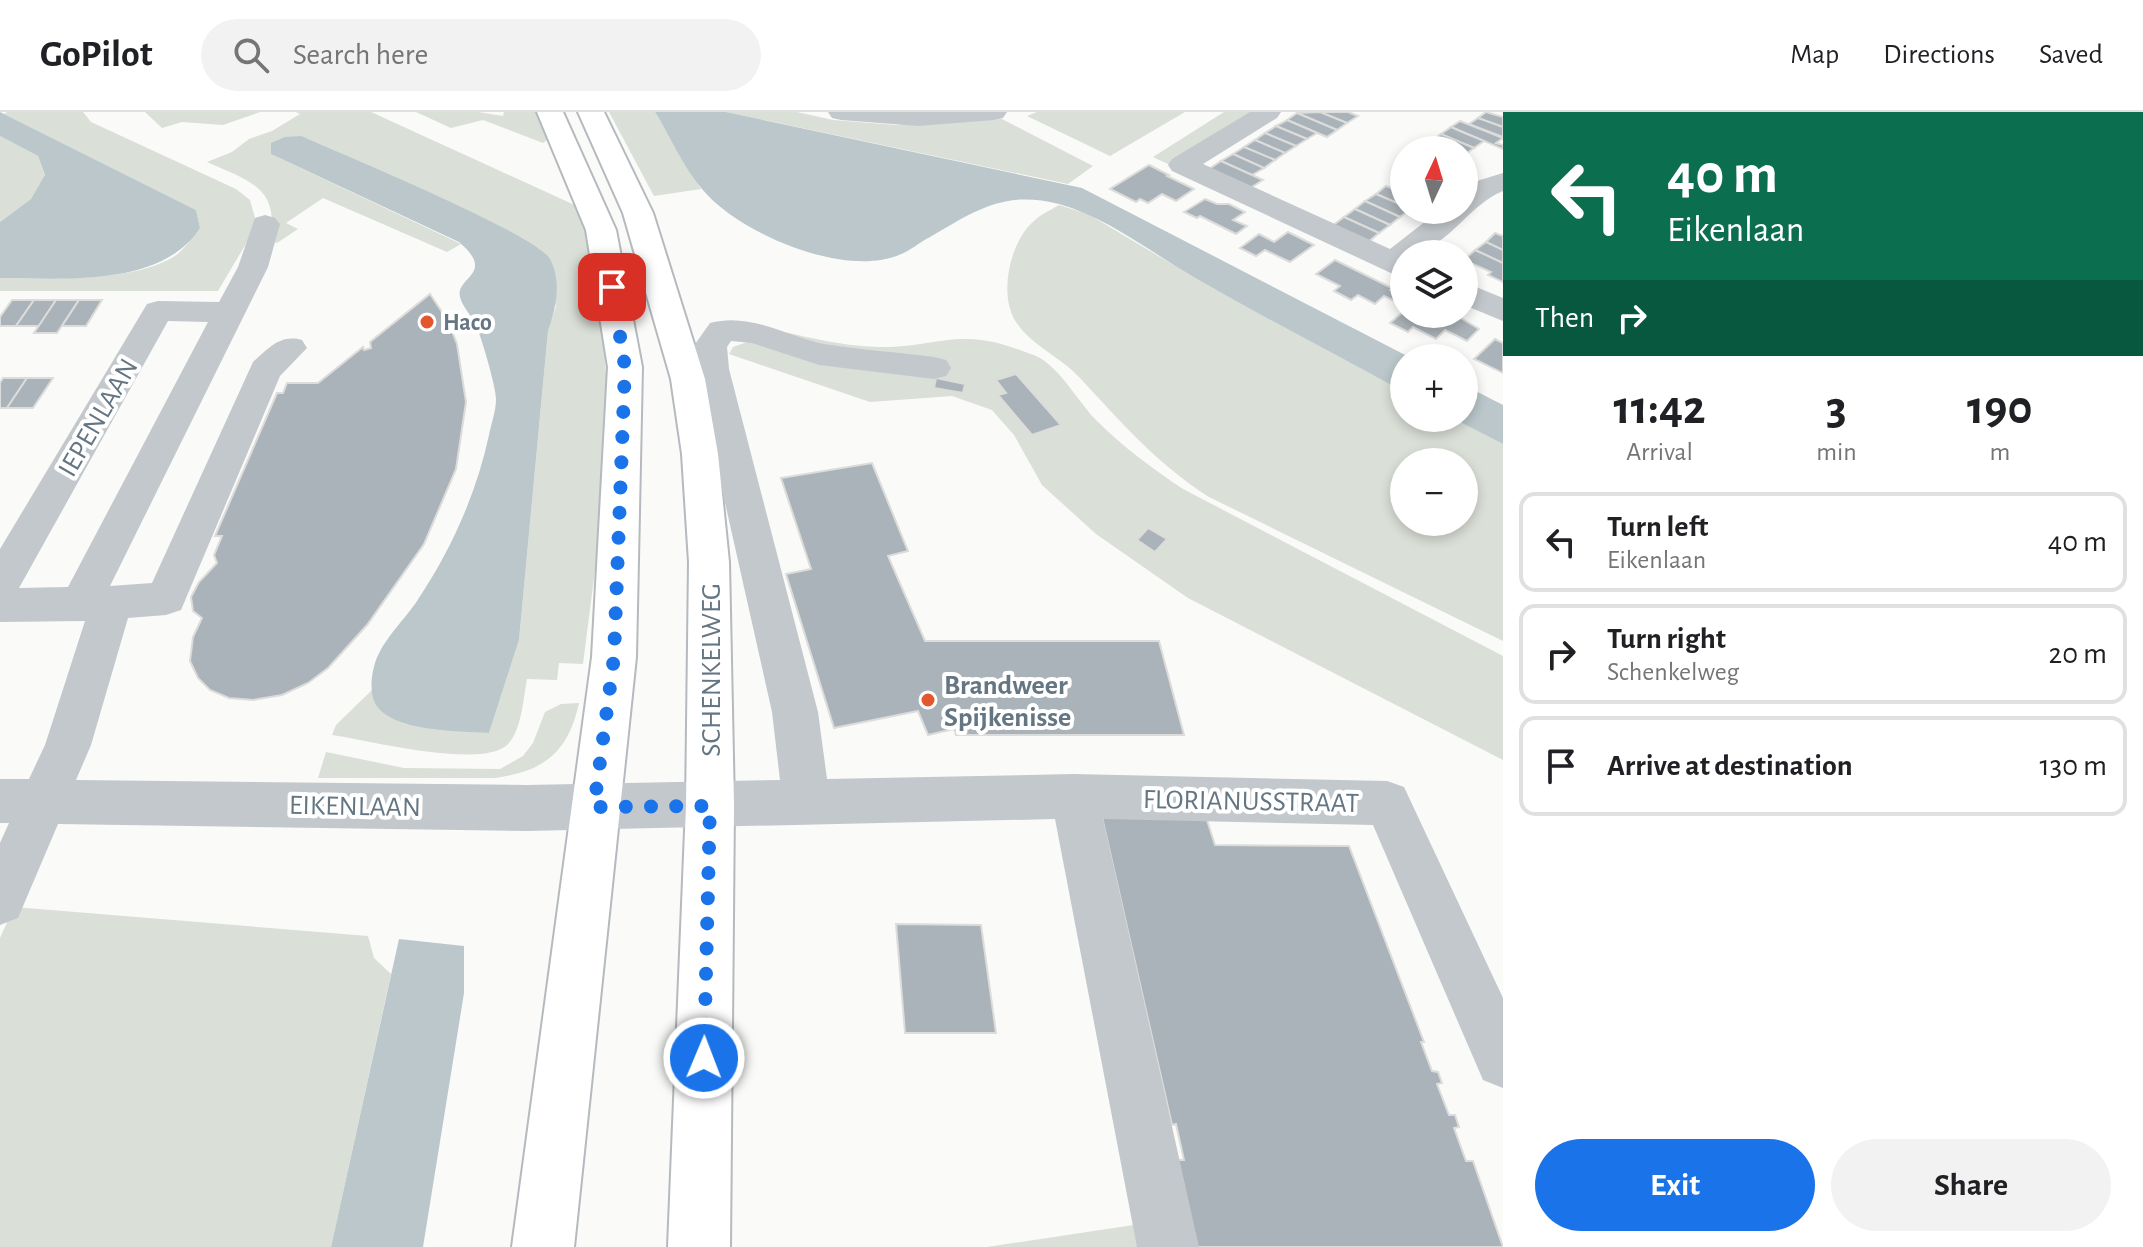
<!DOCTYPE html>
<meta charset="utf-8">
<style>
:root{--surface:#fff;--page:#f2f2f2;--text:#202124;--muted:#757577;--line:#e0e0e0;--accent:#1a73e8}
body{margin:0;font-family:"Alegreya Sans",sans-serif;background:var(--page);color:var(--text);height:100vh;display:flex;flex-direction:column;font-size:30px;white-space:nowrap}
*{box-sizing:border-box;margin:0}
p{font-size:26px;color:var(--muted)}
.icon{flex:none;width:44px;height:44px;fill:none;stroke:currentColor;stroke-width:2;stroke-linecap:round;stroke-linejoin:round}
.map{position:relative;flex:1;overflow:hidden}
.details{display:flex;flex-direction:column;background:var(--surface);width:640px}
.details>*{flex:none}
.hud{background:#0b6e4f;color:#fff;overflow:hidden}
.needle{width:52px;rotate:4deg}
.controls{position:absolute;left:1390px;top:24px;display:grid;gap:16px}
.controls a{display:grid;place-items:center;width:88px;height:88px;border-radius:50%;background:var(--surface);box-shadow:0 4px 12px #0003;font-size:40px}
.pin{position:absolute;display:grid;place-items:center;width:68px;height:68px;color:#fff;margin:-34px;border-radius:16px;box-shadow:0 4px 12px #0006}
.me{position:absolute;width:88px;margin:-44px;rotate:1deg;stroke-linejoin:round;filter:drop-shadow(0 0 6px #0008)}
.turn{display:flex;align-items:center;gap:28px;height:168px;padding:0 32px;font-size:36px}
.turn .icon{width:104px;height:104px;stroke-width:2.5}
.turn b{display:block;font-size:56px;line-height:68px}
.then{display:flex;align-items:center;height:76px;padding:0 32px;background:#0003;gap:16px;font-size:30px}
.eta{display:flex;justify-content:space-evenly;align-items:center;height:136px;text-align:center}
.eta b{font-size:48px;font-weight:700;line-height:56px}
.primary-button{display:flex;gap:16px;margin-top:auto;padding:16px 32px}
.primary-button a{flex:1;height:92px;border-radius:48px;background:var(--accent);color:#fff;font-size:32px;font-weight:700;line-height:92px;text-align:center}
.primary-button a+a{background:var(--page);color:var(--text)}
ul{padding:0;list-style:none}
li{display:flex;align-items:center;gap:24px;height:100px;margin:0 16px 12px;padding:0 16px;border:4px solid var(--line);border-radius:16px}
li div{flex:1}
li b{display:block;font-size:30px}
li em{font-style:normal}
header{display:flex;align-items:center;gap:48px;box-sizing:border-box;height:112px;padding:0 40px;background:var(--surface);border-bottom:2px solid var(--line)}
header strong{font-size:38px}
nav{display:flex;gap:44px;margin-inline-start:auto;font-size:28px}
.search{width:560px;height:72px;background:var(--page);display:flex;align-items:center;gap:20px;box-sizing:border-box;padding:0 28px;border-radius:44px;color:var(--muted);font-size:30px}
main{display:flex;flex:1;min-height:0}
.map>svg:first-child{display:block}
.green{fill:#dadfd7;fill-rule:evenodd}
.water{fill:#bbc7cb}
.building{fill:#aab3b9;stroke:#dcdcda;stroke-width:2}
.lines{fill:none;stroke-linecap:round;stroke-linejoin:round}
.major-casing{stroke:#b5babe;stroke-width:4}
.minor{fill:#c3c8cc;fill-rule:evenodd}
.major{fill:#fff;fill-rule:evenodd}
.route{stroke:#1a73e8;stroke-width:14;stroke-dasharray:0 25.2}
.poi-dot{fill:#e4572e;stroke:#fff;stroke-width:3}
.labels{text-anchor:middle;stroke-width:8;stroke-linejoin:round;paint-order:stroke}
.far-poi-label{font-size:24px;font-weight:bold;fill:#657683;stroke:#fff;text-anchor:start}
.street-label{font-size:28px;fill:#657683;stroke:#fff}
.poi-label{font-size:28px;font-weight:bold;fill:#657683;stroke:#fff;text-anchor:start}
</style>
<header>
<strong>GoPilot</strong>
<div class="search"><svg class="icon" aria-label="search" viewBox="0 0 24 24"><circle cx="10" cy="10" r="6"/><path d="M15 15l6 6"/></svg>Search here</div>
<nav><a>Map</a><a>Directions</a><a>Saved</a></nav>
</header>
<main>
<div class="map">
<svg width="1503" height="1135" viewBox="0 0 1503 1135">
<rect width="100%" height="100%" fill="#fafaf8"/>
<g class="green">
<path d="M7 0H83L91 10 236 77 250 88 257 113 218 179H0V166C50 166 132 171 175 144 184 138 192 125 200 116L196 98 4 2Z"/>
<polygon points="145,0 260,0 223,13 182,10 162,16"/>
<path d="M296 0H371L579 95C597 164 608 236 607 307 606 389 593 471 583 552L559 551 557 568 527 567C523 587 522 617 508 632 484 658 367 628 332 623L336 613 372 578 376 593 489 621 519 528 548 219 556 194 540 137 271 42 461 132 447 140 323 86 286 111 298 117 277 131 270 128C280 75 249 69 207 50L232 40 249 27 272 19 300 2Z"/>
<polygon points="416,0 478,0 503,4 504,0 542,0 552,24 543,31 483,8 451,16"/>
<polygon points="609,0 655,0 701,77 654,84"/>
<polygon points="726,0 797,0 833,8 896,13 1002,7 1093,54 1068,72"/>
<polygon points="1037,0 1185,0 1110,44 1027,4"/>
<polygon points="1224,0 1255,0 1170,53 1153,45"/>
<polygon points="0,24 38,44 45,64 31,87 0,110"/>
<path d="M1059 93 1088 102 1197 167 1404 280V306H1452L1503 332V529L1209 385C1157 352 1122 311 1080 266 1061 245 1032 234 1016 210 998 183 1010 129 1034 109 1041 102 1051 98 1059 93ZM1404 350H1464V410H1404Z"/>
<path d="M747 211C790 221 834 234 879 235 935 236 957 215 1017 237 1024 240 1033 242 1040 246 1063 260 1078 290 1097 309 1123 335 1153 357 1183 377L1503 544V648L1188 486 1096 422 1042 373 1014 323 992 298 952 284 870 290 729 242 733 235 750 229Z"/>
<path d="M579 591C568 641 544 659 495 666H318L326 640 404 656 500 657 523 644 533 631 545 600 561 592Z"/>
<polygon points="14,795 368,824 374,846 391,862 331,1135 0,1135 0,826"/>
<polygon points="1140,1112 1144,1135 987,1135"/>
</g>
<g class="water">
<path d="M0 0 196 98 200 116C161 176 63 166 0 166V110L31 87 45 63 38 44 0 24Z"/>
<path d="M655 0H726L1082 76 1411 246H1404V280C1335 242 1265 206 1197 167 1153 142 1109 106 1059 92 1005 78 976 98 930 125 920 130 910 139 899 143 843 166 738 121 702 77 683 55 670 24 655 0Z"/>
<path d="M301 24C339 41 536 122 550 147 562 170 556 196 548 219L519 528 489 621C460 619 390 620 375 591 370 581 371 565 374 555 380 530 403 510 417 489 451 438 476 383 489 323 491 312 496 299 496 287 496 275 481 223 475 211 471 203 462 194 460 185 455 165 497 162 459 130L271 42V31L285 25Z"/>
<polygon points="1464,273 1503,293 1503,332 1452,306 1464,306"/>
<polygon points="399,827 464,834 464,881 423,1135 331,1135"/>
</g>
<g class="building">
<polygon points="1320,0 1348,0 1358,4 1347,11"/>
<polygon points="1320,0 1347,11 1337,18 1297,1"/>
<polygon points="1486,0 1503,5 1503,15 1478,6"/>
<polygon points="1297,1 1337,18 1327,25 1287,8"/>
<polygon points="1478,6 1503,15 1503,25 1469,12"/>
<polygon points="1287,8 1317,21 1307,27 1276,14"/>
<polygon points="1460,9 1503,26 1496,31 1503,33 1503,37 1451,15"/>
<polygon points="1276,14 1307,27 1296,34 1265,21"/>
<polygon points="1451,15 1460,19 1484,29 1474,36 1441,22"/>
<polygon points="1265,21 1296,34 1285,41 1255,28"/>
<polygon points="1441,22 1474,36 1464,43 1464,38 1452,38 1431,30"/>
<polygon points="1255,28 1285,41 1275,48 1244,35"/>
<polygon points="1244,35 1275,48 1264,56 1233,42"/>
<polygon points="1233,42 1264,56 1252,63 1221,49"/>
<polygon points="1221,49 1252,63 1263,68 1250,76 1209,57"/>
<polygon points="1149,53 1169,63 1167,64 1194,77 1176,89 1162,82 1148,91 1140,87 1136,90 1110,77"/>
<polygon points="1386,74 1404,81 1404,94 1376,82"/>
<polygon points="1376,82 1404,94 1404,98 1409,98 1400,105 1365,89"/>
<polygon points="1205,87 1217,92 1229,92 1245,100 1233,108 1247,114 1236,122 1200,104 1197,106 1184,100"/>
<polygon points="1365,89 1400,105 1390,113 1355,97"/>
<polygon points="1355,97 1390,113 1379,121 1344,105"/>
<polygon points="1344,105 1379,121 1367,131 1332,114"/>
<polygon points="1288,120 1314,133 1290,150 1265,138 1256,144 1240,136 1259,122 1274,130"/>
<polygon points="1495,121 1503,124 1503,138 1486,130"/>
<polygon points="1486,130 1503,138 1503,151 1475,138"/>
<polygon points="1475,138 1503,151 1503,170 1488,163 1491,160 1464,148"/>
<polygon points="1335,148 1392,176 1390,178 1395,181 1397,178 1404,182 1404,189 1401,192 1384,184 1375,192 1358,183 1351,188 1334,179 1340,174 1316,162"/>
<polygon points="430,182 448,209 457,232 466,290 456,357 424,432 367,513 328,556 308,571 282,583 253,588 229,586 210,578 198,566 190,549 193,525 202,506 193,499 191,485 199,470 217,451 214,443 222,424 215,424 277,281 283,281 287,271 318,271 363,235 364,238 371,236 370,230"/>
<polygon points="12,188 34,188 16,214 0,214 0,205"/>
<polygon points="34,188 56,188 39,214 16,214"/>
<polygon points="56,188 79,188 57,221 34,221"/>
<polygon points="79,188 102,188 86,214 62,214"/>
<polygon points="1404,199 1404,202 1454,202 1479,217 1467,229 1445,218 1436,227 1413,215 1408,220 1390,211"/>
<polygon points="1495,227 1503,231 1503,261 1474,247"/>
<polygon points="1016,262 1061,313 1032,323 998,283 1006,281 996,268"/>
<polygon points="3,266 27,266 7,296 0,296 0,271"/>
<polygon points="27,266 53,266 33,296 7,296"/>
<polygon points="936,266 965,272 963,281 934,276"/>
<polygon points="872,351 908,439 888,444 925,529 1159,529 1184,623 956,623 954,617 928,623 918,599 834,616 786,462 811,457 781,366"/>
<polygon points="1148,416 1167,427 1155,440 1137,428"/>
<polygon points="1102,705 1206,705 1215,733 1349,734 1424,930 1421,930 1432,959 1438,960 1442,971 1437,972 1449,1003 1455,1003 1459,1015 1454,1016 1466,1049 1473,1049 1503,1135 1197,1135 1178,1048 1184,1048 1176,1012 1172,1013"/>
<polygon points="896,812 981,813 996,921 905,921"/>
</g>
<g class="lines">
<defs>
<g id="major">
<polygon points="537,0 563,0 616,118 642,255 636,545 574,1135 512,1135 592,545 608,255 586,118"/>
<polygon points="578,0 604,0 653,101 705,267 718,342 729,450 734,694 730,1135 668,1135 686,694 689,450 682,342 671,267 623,101"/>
</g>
</defs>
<use href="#major" class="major-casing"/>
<g class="minor">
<polygon points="828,0 1007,0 1003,6 994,8 918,14 841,8 832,6"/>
<path d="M1250 0H1281L1277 6 1203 52 1390 137 1440 98H1464V79L1477 69 1503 61V79C1467 93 1445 142 1404 142V164L1393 162 1172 59 1168 53 1172 47Z"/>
<path d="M265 103 275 106 280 112 268 155 110 474 152 471 253 250C269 236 280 222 302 228L307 236 280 264 181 498 166 503 128 506 91 633 76 668 527 673 780 668 772 600 695 257 693 235 710 211C750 200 786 224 824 232 860 238 898 240 934 245L946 248 951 256 946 264 934 267 819 253 752 231 731 229 727 235 729 257 818 600 827 667 1074 662 1387 669 1404 675 1503 886V976L1483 968 1373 713 1103 707 1199 1135H1137L1055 707 527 719 58 712 18 806 0 813V731L9 711H0V667H29L45 633 85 509 0 510V437L147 192 158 189 219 190 238 155 255 106ZM168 209 208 210 68 475 19 476Z"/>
<polygon points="1464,170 1503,186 1503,209 1464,193"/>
</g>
<use href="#major" class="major"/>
</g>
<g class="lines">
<polyline class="route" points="612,175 625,255 614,545 594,695 710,694 704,946"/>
</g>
<g class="poi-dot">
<circle cx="427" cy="210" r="8"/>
<circle cx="928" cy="588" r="8"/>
</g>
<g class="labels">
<g class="far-poi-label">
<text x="443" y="218">Haco</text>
</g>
<g class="street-label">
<text transform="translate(97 305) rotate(-60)" y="10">IEPENLAAN</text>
<text transform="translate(710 558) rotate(-90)" y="10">SCHENKELWEG</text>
<text transform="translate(1251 688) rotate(1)" y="10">FLORIANUSSTRAAT</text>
<text transform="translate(355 693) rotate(1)" y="10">EIKENLAAN</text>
</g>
<g class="poi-label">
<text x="944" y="582">Brandweer<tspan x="944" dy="32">Spijkenisse</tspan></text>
</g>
</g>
</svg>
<div class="controls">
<a><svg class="needle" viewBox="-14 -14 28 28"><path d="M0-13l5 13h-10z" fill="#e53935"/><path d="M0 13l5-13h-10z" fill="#757577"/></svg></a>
<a><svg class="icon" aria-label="layers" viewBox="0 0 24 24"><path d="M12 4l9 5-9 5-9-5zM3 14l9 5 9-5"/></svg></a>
<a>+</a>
<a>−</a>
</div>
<div class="pin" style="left:612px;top:175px;background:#d93025"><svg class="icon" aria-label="arrive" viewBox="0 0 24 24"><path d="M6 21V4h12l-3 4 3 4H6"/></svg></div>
<svg class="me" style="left:704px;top:946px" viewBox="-20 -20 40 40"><circle r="17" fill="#1a73e8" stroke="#fff" stroke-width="3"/><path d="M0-11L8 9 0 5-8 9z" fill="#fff"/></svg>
</div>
<section class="details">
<div class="hud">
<div class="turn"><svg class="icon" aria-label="left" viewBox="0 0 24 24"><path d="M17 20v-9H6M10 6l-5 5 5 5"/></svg><div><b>40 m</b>Eikenlaan</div></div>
<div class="then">Then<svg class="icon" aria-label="right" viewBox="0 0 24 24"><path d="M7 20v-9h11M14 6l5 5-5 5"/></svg></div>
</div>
<div class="eta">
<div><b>11:42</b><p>Arrival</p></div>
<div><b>3</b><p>min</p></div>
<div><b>190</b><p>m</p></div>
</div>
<ul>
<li><svg class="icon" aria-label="left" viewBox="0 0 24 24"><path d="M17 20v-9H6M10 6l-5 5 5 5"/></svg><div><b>Turn left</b><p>Eikenlaan</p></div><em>40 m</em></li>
<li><svg class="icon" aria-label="right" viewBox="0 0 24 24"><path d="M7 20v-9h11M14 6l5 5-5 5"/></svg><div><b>Turn right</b><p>Schenkelweg</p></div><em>20 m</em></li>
<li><svg class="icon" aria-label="arrive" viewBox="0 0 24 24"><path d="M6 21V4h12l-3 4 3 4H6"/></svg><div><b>Arrive at destination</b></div><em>130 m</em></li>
</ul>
<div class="primary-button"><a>Exit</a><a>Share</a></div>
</section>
</main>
